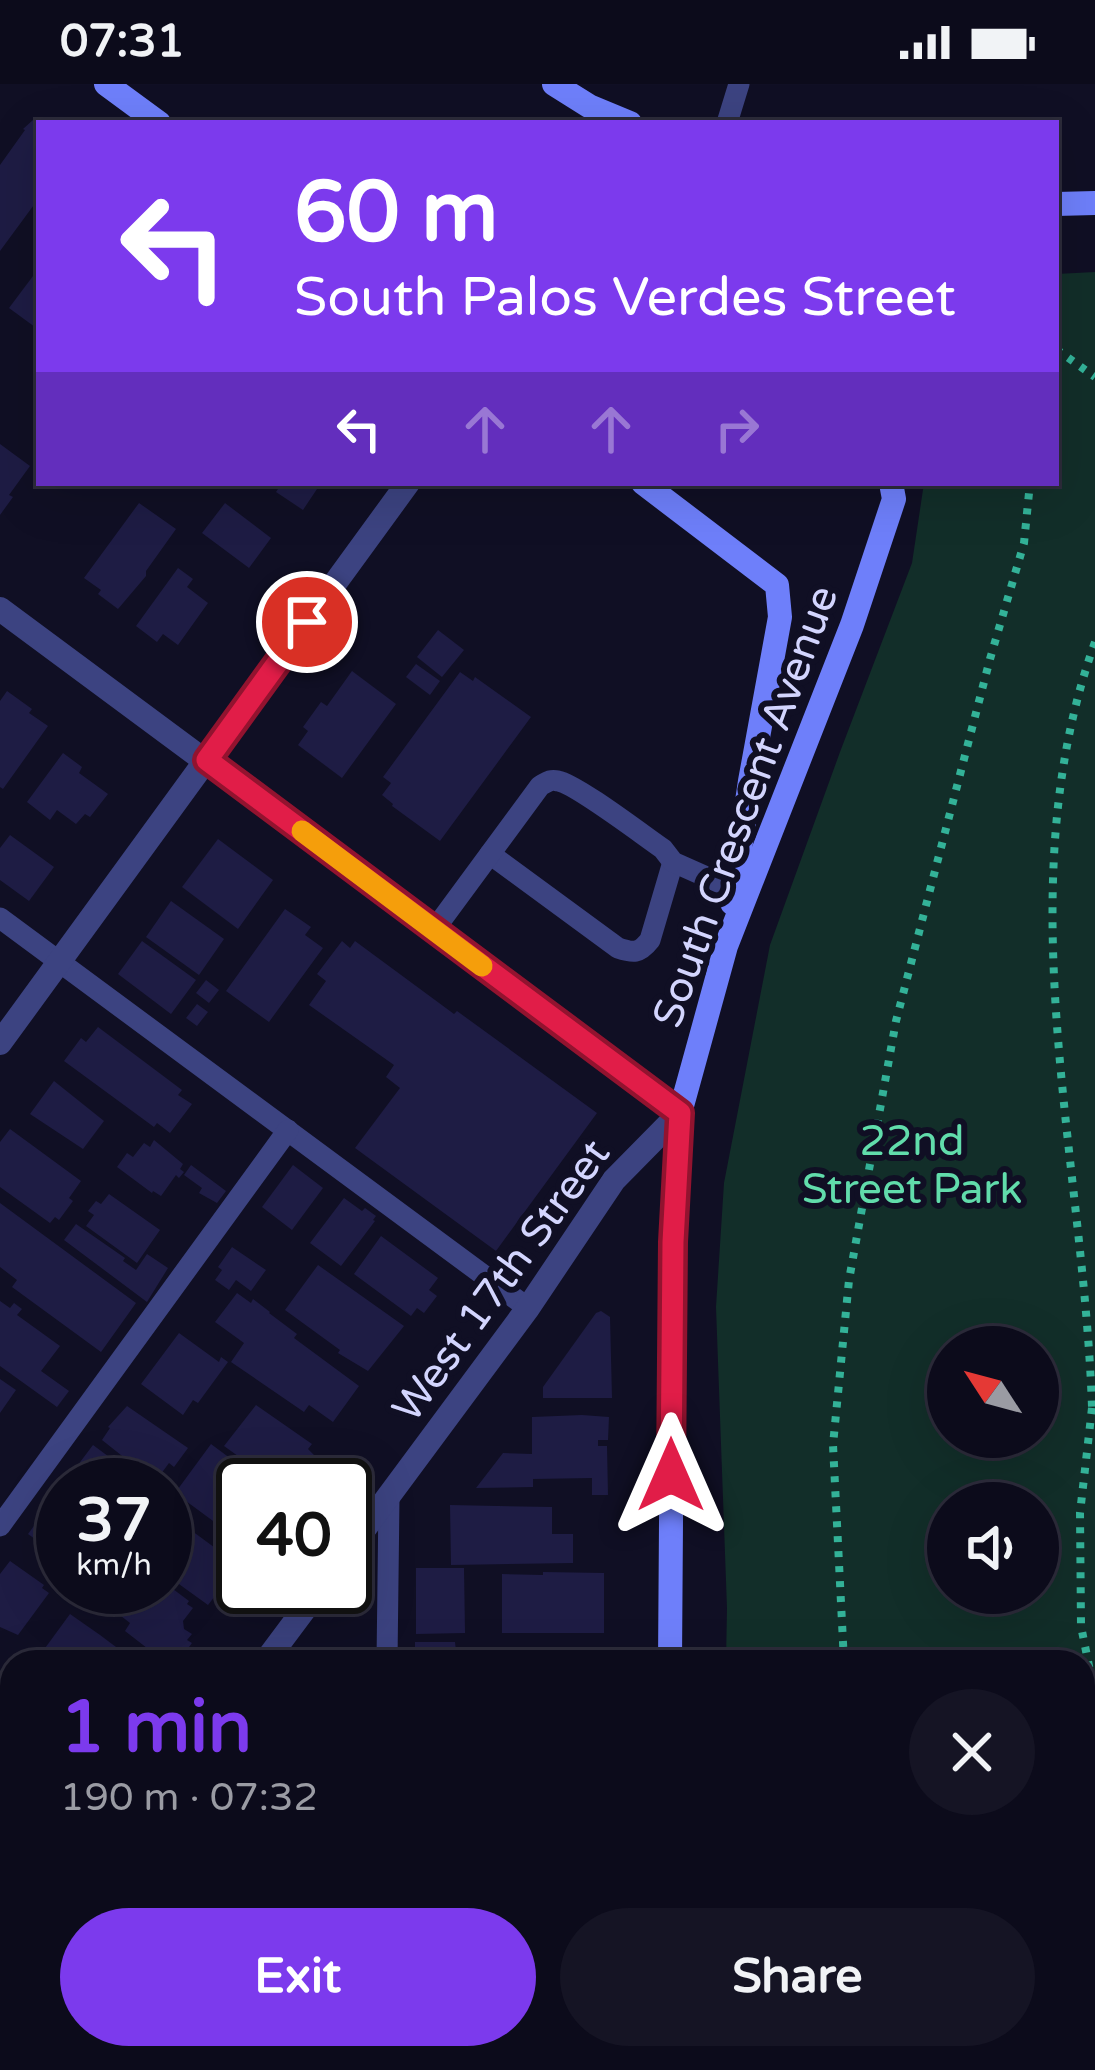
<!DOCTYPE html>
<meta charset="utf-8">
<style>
:root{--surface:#0c0b1b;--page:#151424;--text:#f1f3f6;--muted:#9a9ba3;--line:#2c2b3a;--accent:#7c3aed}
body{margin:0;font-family:"Varela Round",sans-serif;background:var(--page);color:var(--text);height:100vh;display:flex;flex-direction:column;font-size:45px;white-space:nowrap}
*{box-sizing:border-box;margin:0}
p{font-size:39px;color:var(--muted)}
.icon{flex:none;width:66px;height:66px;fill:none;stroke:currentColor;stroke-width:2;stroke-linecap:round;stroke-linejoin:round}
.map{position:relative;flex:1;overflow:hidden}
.details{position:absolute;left:0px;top:1566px;width:1095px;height:420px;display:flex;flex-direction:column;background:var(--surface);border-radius:36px 36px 0 0;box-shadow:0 12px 48px #0002,0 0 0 3px var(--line)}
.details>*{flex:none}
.banner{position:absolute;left:36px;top:36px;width:1023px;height:366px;border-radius:0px;box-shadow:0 12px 48px #0002,0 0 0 3px var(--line);background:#7c3aed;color:#fff;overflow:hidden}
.needle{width:78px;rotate:306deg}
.tools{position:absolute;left:927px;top:1242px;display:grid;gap:24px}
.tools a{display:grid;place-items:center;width:132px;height:132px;border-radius:50%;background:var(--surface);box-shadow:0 12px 48px #0002,0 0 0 3px var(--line);font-size:60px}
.speed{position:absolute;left:36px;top:1374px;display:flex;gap:24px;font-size:60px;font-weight:700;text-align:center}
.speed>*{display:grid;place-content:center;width:156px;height:156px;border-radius:50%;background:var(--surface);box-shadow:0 12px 48px #0002,0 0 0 3px var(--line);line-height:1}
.speed small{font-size:30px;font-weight:400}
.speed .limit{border:6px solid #111;border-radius:18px;background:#fff;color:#111}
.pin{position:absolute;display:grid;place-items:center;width:102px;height:102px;color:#fff;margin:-51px;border:6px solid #fff;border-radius:50%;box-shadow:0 3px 12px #0007}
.me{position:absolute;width:132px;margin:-66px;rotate:0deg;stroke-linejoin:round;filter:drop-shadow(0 0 9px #0008)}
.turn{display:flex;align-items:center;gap:42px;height:252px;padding:0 60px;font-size:54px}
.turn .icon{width:156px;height:156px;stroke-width:2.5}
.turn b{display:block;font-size:84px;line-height:102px}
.lanes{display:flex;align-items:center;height:114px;padding:0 60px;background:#0003;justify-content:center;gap:60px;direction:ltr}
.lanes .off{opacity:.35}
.round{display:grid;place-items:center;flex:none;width:126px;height:126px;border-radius:63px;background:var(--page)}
.head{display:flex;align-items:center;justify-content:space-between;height:204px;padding:0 60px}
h1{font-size:72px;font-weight:800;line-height:90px;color:var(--accent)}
.action{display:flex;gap:24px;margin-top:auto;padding:24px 60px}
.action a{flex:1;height:138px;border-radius:72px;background:var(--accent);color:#fff;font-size:48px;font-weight:800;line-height:138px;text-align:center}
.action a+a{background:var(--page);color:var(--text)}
.status{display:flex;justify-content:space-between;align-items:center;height:84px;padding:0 60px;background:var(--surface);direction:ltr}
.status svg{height:33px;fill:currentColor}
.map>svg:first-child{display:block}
.green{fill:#122e29;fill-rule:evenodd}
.building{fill:#1e1c44}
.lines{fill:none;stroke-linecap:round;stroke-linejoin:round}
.path{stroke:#33b298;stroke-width:8;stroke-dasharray:6 9;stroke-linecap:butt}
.lane{stroke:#3c4381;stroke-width:21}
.street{stroke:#3c4381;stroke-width:24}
.secondary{stroke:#6e7ffa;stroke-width:24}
.route-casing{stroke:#92132f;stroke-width:30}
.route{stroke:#e11d48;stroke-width:21}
.slow{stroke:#f59e0b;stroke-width:21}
.labels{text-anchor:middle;stroke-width:12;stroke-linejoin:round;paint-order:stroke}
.street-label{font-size:42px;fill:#d3d5fe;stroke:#100f24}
.park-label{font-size:42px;fill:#61dcab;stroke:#100f24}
</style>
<div class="status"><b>07:31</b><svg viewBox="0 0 49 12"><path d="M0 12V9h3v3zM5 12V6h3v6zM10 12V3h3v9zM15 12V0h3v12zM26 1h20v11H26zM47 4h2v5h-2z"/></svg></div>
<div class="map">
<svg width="1095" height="1986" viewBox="0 0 1095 1986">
<rect width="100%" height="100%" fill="#100f24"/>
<path class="green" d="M1095 188V1986H729V1974H1083V1578H726L727 1524 716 1223 724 1099 770 861 840 668 912 479 924 399H1056V190ZM948 1263H1038V1353H948ZM948 1419H1038V1509H948Z"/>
<g class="building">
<polygon points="33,36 39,41 39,114 0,167 0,81 25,46 23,45"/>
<polygon points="39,184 39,246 9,224"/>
<polygon points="0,360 30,382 9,411 13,413 0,431"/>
<polygon points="282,399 321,399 303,426 276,408"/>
<polygon points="139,419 176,445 146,487 146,492 118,525 98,510 101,506 84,494"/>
<polygon points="225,419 271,454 249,484 202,449"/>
<polygon points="178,484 193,495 187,503 208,519 178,561 163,550 157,558 136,542"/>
<polygon points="438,546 464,566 442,593 417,573"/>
<polygon points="416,580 440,597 430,611 406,593"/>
<polygon points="352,587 396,620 342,694 298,661 308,647 303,643 321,618 327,622"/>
<polygon points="460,588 473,597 475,593 531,633 440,757 392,722 393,720 382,711 391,699 383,693"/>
<polygon points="7,607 32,625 29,629 48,642 3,705 0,703 0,617"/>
<polygon points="63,669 82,683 79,689 108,710 90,733 85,730 76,740 57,726 50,736 27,718"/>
<polygon points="10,751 54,783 29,817 0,796 0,764"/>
<polygon points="218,755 273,796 238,845 182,803"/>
<polygon points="171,817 224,855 199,891 146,853"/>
<polygon points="285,825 311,843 305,851 323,864 269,938 226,907"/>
<polygon points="142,857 196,896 171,930 118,890"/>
<polygon points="342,857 350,864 355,857 454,930 457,927 597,1029 496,1167 355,1064 400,1004 386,993 394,981 309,921 326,897 317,890"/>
<polygon points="206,896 219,906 209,919 196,909"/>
<polygon points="197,920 208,928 197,942 186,934"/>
<polygon points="98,943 182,1006 178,1011 192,1020 170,1049 157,1039 154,1043 64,977 81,954 86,958"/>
<polygon points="54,997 104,1037 83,1065 30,1030"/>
<polygon points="10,1045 81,1097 69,1114 73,1117 59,1136 55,1133 50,1139 0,1103 0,1058"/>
<polygon points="154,1056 183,1080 180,1085 184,1088 179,1094 176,1091 161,1112 153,1107 152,1109 117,1083 127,1069 133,1073 144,1059 150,1063"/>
<polygon points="191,1081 226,1107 217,1119 199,1109 202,1104 184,1091"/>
<polygon points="293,1081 323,1104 292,1146 262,1123"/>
<polygon points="109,1110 160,1146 137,1179 86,1142 94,1131 88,1127 96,1117 101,1120"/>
<polygon points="344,1114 362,1127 365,1124 376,1132 373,1136 375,1137 341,1182 310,1159"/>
<polygon points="0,1119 136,1219 101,1268 12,1203 17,1196 0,1183"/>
<polygon points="76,1140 125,1174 123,1177 136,1186 147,1170 168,1184 147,1218 64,1156"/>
<polygon points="381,1152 438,1194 429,1206 437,1212 424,1229 417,1224 411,1232 354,1190"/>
<polygon points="232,1163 266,1186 251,1207 236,1196 229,1206 215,1196 222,1186 218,1183"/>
<polygon points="318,1181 404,1242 368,1287 338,1269 340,1266 285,1226"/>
<polygon points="237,1209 251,1219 253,1215 270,1228 269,1229 297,1250 294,1254 359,1302 333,1338 309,1321 304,1328 231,1278 244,1259 215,1238"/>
<polygon points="0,1217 10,1224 14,1219 22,1225 17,1231 60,1262 41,1287 69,1307 57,1323 0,1282"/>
<polygon points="601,1227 610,1233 612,1314 543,1314 543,1303 596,1229"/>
<polygon points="179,1249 219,1278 221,1273 228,1278 198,1319 193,1316 183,1331 141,1300"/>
<polygon points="0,1295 16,1306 0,1329"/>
<polygon points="256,1321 312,1360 308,1365 314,1371 291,1401 284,1398 278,1401 224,1362"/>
<polygon points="127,1322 188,1364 174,1383 169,1379 155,1398 102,1356 110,1344 108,1343"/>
<polygon points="582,1331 609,1333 608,1356 598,1356 598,1362 607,1362 608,1411 592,1411 592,1394 533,1395 533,1403 476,1404 503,1369 532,1370 532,1333"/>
<polygon points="211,1360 266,1401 243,1401 243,1459 175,1409"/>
<polygon points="93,1361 147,1401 63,1401 63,1414 56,1410"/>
<polygon points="51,1419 63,1428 63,1475 28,1450"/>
<polygon points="450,1421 552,1423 552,1450 573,1450 573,1479 451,1481"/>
<polygon points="188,1444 241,1483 222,1511 218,1508 208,1521 165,1490 165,1476"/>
<polygon points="10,1477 44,1501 42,1504 49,1509 18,1551 0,1543 0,1490"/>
<polygon points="416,1484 464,1484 465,1549 416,1550"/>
<polygon points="543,1488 604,1489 604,1549 502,1549 502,1490 543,1491"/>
<polygon points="165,1499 189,1517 187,1520 193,1524 183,1537 184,1545 192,1550 187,1556 192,1559 178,1578 165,1578 125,1547 130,1539 116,1528 124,1516 113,1507 115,1503 156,1504 165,1503"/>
<polygon points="70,1530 100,1551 136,1578 50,1578 40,1571"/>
<polygon points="415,1558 455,1558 456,1567 481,1568 481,1578 415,1578"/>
<polygon points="510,1563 601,1565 606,1571 605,1578 499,1578 499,1571 509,1571"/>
<polygon points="0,1651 12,1659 12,1720 0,1711"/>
<polygon points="0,1729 12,1738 12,1789 5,1798 0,1794"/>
<polygon points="126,1974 216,1974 232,1986 135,1986 138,1982"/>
<polygon points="251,1974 295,1974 298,1976 291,1986 245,1986"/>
<polygon points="355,1974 371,1974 361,1986 350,1980"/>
<polygon points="387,1974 452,1974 468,1986 379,1986"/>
<polygon points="505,1974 597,1974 588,1986 496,1986"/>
</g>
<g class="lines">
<g class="path">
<polyline points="1056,265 1095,293"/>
<path d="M1095 558C1006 806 1083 1069 1092 1323L1095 1326"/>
<polyline points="1092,1324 1080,1429 1081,1542 1095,1612"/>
<polyline points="844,1578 833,1361 849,1196 896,937 990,575 1024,459 1030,399"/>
<polyline points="863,1974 864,1986"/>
</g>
<g class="lane">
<polyline points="727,39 739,0"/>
<path d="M490 770 618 864C633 869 639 870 650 856L673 778"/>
<polyline points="0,834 528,1224"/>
<path d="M434 846 540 702C547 698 550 695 558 697 576 700 644 752 663 765L673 778 745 810"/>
<polyline points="0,1442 288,1046"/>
<polyline points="387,1578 389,1413"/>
<polyline points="323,1986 331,1974"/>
</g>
<g class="street">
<polyline points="0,525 680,1029 614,1096 528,1224 345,1471"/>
<polyline points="0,959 408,399"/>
<polyline points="265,1578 321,1503"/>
<polyline points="0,1931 12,1915"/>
<polyline points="21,1974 38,1986"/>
</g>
<g class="secondary">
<polyline points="106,0 159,39"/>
<polyline points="554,0 589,22 630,39"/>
<polyline points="1056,120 1095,119"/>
<polyline points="643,399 777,501 780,533 750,697 732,819"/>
<polyline points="670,1578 673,1158 680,1029 726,862 852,541 894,415 891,399"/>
<polyline points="666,1986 666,1974"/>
</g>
</g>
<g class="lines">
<defs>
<polyline id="route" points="307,538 207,676 680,1029 673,1158 671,1391"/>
</defs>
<use href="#route" class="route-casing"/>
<use href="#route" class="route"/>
<polyline class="slow" points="302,747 482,882"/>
</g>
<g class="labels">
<g class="street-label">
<text transform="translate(744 722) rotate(-70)" y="15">South Crescent Avenue</text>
<text transform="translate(500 1196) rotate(-54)" y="15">West 17th Street</text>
</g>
<g class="park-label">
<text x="912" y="1071">22nd<tspan x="912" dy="48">Street Park</tspan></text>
</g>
</g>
</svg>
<div class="tools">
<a><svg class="needle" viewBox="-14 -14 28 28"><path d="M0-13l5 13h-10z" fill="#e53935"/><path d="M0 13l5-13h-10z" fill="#9a9ba3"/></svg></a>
<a><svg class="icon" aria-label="sound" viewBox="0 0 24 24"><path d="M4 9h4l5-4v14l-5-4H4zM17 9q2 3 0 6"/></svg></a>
</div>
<div class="speed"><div>37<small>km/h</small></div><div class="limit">40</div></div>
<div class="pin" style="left:307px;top:538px;background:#d93025"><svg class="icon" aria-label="arrive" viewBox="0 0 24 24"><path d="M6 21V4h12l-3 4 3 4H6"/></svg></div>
<svg class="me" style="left:671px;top:1391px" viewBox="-20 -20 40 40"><path d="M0-17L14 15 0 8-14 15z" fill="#e11d48" stroke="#fff" stroke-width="4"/></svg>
<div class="banner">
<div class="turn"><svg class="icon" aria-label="left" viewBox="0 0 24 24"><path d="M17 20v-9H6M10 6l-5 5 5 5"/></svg><div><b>60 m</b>South Palos Verdes Street</div></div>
<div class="lanes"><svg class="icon" aria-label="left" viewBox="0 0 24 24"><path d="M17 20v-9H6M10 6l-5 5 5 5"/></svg><svg class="icon off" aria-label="ahead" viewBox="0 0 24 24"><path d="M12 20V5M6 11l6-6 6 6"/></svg><svg class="icon off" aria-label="ahead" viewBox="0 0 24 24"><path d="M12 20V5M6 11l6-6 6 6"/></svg><svg class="icon off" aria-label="right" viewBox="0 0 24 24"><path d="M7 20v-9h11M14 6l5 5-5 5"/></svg></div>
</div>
<section class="details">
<div class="head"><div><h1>1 min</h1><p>190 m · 07:32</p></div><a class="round"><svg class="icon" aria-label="close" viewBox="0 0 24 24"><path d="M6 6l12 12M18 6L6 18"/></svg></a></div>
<div class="action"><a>Exit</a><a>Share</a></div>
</section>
</div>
